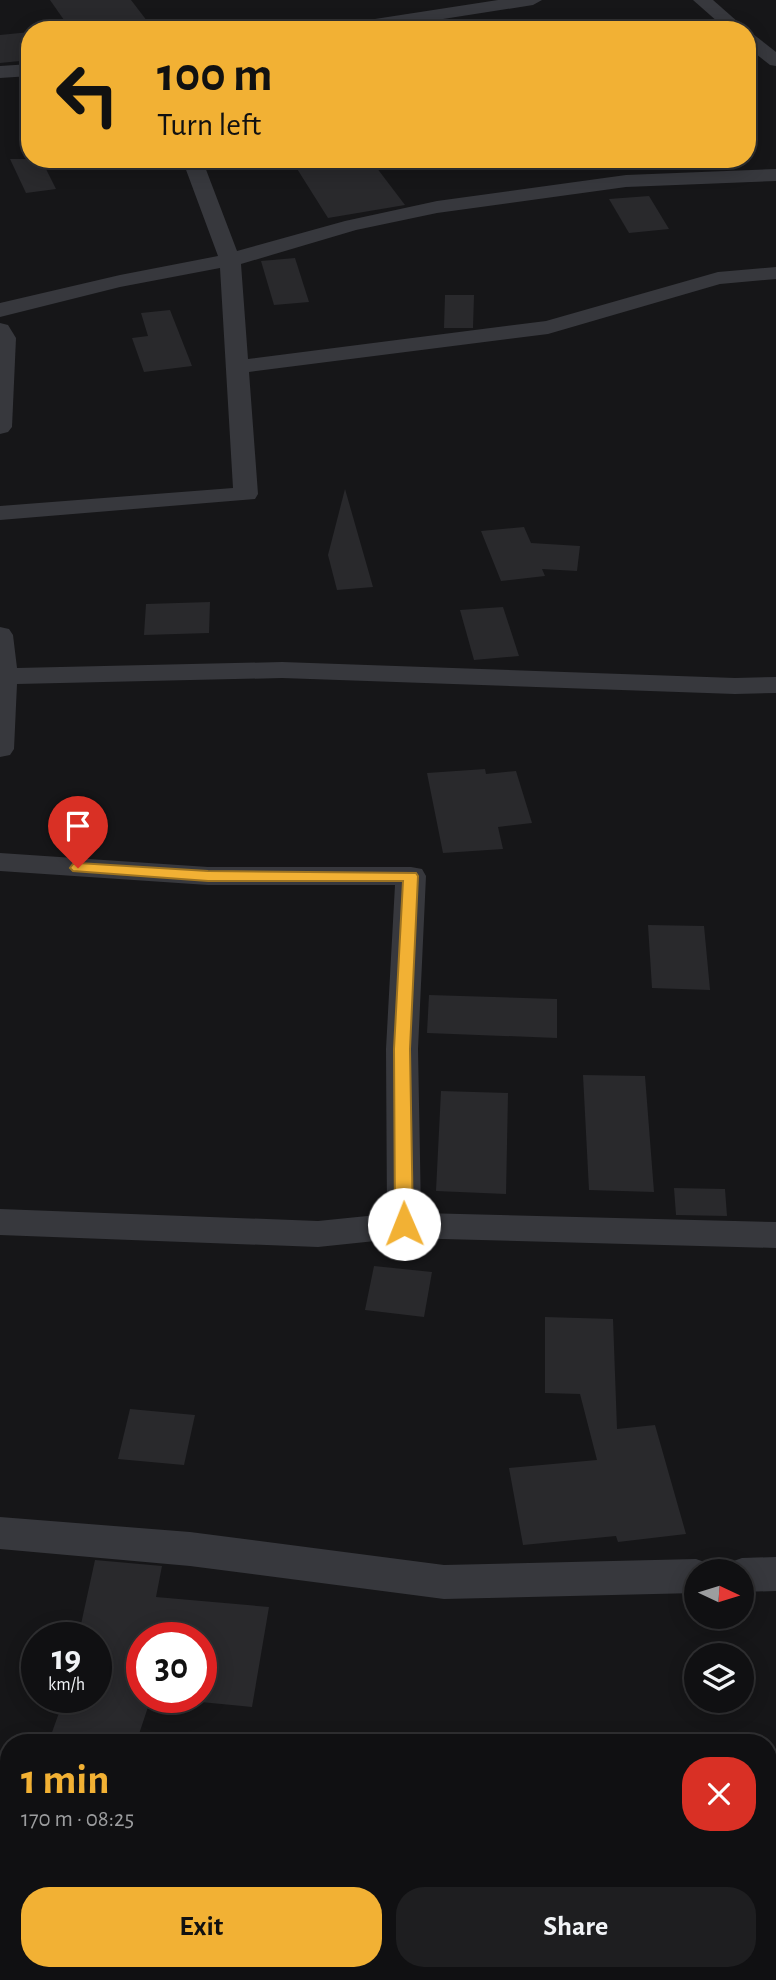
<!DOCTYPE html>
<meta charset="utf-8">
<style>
:root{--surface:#101012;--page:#1e1e20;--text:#f1f3f6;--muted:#9c9d9f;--line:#303032;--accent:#f2b134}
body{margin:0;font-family:"Alegreya Sans",sans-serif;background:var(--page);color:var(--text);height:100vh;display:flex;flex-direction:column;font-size:26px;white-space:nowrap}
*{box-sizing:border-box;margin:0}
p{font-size:23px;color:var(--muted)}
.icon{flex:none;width:38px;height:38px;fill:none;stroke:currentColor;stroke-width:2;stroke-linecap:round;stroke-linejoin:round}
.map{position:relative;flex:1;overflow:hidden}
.drawer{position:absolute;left:0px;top:1734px;width:777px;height:247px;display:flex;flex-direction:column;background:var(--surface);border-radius:28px 28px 0 0;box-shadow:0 4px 18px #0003,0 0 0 2px var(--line)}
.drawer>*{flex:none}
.hud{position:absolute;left:21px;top:21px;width:735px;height:147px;border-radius:28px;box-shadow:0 4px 18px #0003,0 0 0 2px var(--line);background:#f2b134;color:#111;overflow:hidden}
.needle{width:46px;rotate:94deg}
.fabs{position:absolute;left:684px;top:1559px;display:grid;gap:14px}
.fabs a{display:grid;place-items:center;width:70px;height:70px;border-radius:50%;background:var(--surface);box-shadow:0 4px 18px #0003,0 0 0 2px var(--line);font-size:35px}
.speed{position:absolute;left:21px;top:1622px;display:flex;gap:14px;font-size:35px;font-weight:700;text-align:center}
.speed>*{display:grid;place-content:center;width:91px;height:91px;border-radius:50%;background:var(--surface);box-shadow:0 4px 18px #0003,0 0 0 2px var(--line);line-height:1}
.speed small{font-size:18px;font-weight:400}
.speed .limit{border:10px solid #d22;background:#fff;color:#111}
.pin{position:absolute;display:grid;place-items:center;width:60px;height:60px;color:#fff;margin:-72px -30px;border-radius:50% 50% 50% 0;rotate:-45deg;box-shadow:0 0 7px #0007}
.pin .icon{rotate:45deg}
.me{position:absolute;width:77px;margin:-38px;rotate:359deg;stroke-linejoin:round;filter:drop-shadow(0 0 5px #0008)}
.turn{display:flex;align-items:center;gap:24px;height:147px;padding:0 21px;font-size:32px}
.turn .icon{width:91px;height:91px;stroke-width:2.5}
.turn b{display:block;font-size:49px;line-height:60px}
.round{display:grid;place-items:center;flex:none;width:74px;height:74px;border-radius:28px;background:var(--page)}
.summary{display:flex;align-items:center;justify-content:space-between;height:119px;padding:0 21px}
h1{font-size:42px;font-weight:700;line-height:52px;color:var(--accent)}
.cta{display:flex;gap:14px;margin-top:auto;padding:14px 21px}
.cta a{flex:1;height:80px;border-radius:28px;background:var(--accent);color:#111;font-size:28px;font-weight:700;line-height:80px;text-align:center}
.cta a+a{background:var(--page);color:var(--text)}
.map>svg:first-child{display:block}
.building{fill:#29292c}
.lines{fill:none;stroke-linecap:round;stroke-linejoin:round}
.street{fill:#37383d;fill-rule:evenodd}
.route{fill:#f2b134;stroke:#9d7322;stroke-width:2}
</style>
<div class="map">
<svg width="776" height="1980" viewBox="0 0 776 1980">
<rect width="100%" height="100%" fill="#161618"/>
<g class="building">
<polygon points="50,0 131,0 154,30 71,30"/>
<polygon points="30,32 30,60 0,63 0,35"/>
<polygon points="10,159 41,159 56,189 26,193"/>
<polygon points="335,159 370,159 405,205 328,218 294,164"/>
<polygon points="649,196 669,229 629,233 609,199"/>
<polygon points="295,258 309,302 274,305 261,261"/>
<polygon points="445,295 474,295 473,328 444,328"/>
<polygon points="170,310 192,366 144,372 132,338 148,336 141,313"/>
<polygon points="345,489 373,587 337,590 328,555"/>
<polygon points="524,527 531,543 580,546 577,571 542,569 545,576 501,581 481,531"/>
<polygon points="210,602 209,633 144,635 146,604"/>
<polygon points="503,607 519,656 474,660 460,610"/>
<polygon points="485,769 486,774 516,771 532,823 498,827 503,849 443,853 427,773"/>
<polygon points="648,925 704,926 710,990 652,988"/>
<polygon points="429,995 557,999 557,1038 427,1033"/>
<polygon points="583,1075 645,1076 654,1192 589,1190"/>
<polygon points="441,1091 508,1093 506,1194 436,1191"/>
<polygon points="674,1188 725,1189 727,1216 676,1215"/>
<polygon points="374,1266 432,1272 424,1317 365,1310"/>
<polygon points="545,1317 613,1319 617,1429 655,1425 686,1534 618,1542 616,1536 523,1545 509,1468 597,1460 580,1394 545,1393"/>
<polygon points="130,1409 195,1415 184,1465 118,1459"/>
<polygon points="95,1560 162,1566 156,1597 269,1607 252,1707 201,1702 201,1638 142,1638 142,1667 135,1698 151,1698 136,1743 95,1743 51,1735 64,1699 96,1705 96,1638 78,1638"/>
</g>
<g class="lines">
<g class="street">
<polygon points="498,0 542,0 533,5 373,30 327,30 336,25"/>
<polygon points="693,0 713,0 747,30 727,30"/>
<polygon points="747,33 753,34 776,52 776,66 770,65 747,47"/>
<polygon points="30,64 30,76 0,78 0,66"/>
<polygon points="182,159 202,159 237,251 345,221 437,201 626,175 776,169 776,181 626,187 437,213 356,230 241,264 248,359 546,321 718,272 776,267 776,279 720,284 548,334 249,372 258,494 255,499 0,520 0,506 233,488 220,268 120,287 0,317 0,303 120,275 218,256"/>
<polygon points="0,323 8,325 16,338 12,427 8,432 0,434"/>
<polygon points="0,627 9,629 13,635 17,668 282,662 735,678 776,677 776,693 735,694 282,678 17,684 14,749 10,755 0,757"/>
<polygon points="0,853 208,867 411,867 422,869 426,876 418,1049 421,1213 776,1222 776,1248 404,1238 318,1247 0,1235 0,1209 318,1221 387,1214 386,1049 395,885 208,885 0,871"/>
<polygon points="0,1517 190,1532 444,1565 696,1559 710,1564 714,1572 696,1572 696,1593 444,1599 190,1566 0,1549"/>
<polygon points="776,1557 776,1591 742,1592 742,1572 724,1572 728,1563 742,1558"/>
<polygon points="0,1925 9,1926 9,1970 0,1969"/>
<polygon points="215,1972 331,1972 335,1980 219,1980"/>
</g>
</g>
<polygon class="route" points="78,863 208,871 416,873 418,876 410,1049 413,1224 410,1229 398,1229 395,1224 394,1049 403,881 208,881 73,871 70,868 73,864"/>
</svg>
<div class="fabs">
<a><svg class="needle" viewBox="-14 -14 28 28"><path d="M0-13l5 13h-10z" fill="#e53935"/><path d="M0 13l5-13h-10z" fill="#9c9d9f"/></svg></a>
<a><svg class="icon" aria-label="layers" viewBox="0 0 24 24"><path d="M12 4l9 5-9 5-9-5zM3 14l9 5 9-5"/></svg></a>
</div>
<div class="speed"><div>19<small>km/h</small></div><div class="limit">30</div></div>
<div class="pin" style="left:78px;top:868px;background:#d93025"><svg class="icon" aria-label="arrive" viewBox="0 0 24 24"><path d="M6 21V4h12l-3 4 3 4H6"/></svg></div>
<svg class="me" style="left:404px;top:1224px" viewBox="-20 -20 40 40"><circle r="19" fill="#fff"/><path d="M0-13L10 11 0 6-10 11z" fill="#f2b134"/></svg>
<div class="hud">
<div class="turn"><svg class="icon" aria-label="left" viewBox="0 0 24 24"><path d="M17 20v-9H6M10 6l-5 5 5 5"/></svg><div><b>100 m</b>Turn left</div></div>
</div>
<section class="drawer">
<div class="summary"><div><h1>1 min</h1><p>170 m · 08:25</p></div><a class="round" style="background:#d93025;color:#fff"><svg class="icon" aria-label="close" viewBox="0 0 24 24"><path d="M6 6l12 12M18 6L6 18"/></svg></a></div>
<div class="cta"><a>Exit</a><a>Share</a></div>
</section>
</div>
